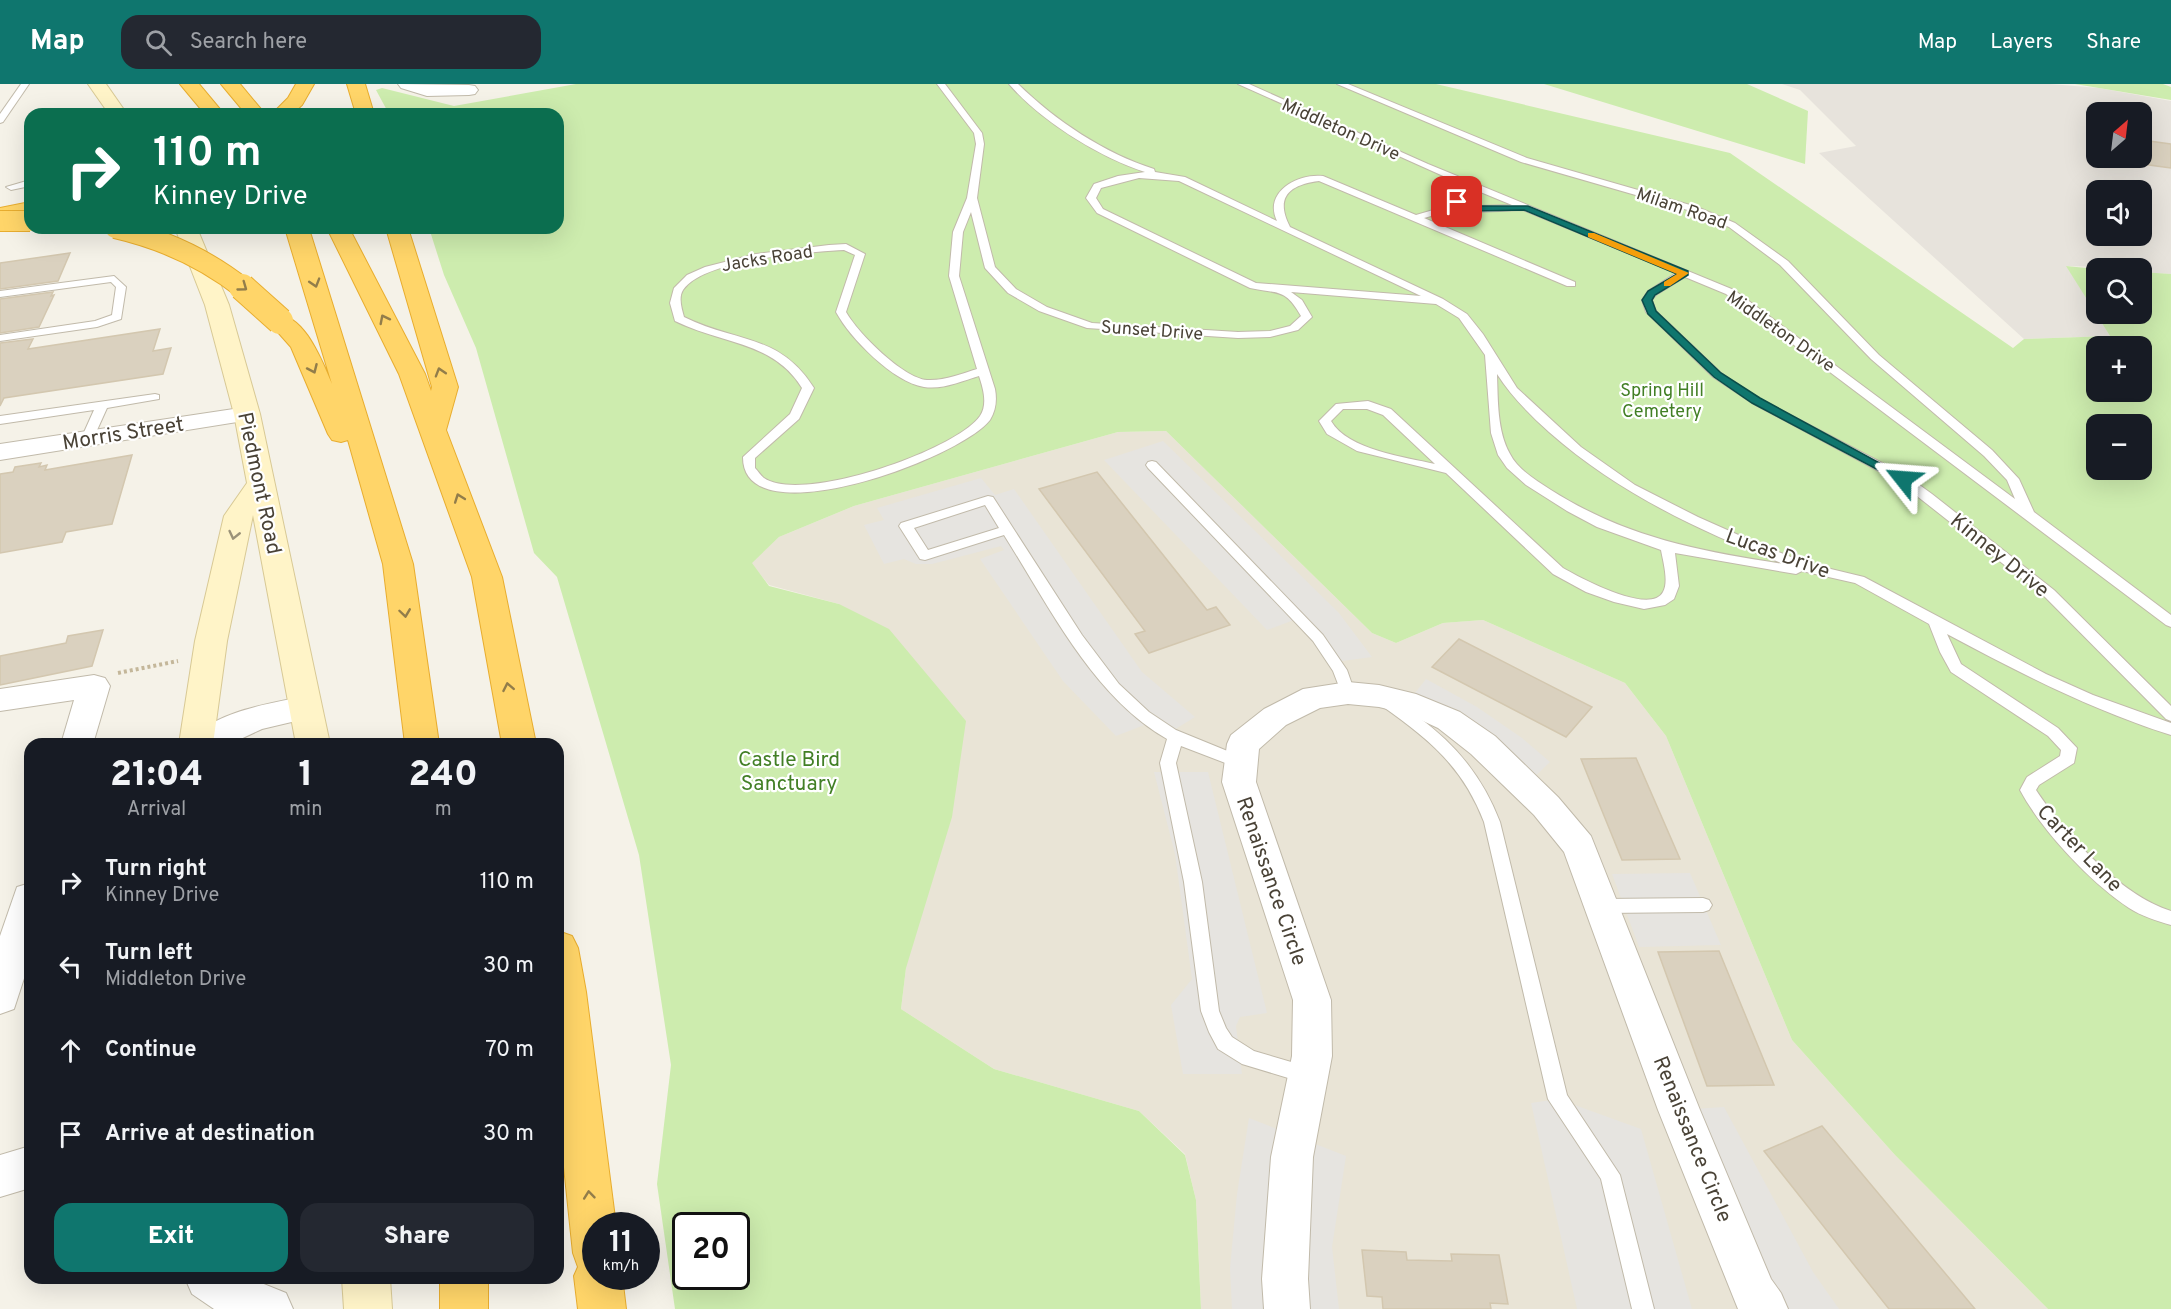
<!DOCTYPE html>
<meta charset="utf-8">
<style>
:root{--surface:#171b24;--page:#242831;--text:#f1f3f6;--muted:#9ea1a6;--accent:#0f766e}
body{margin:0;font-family:Overpass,sans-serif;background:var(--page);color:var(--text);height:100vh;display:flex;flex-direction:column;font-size:22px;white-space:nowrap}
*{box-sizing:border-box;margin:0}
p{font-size:20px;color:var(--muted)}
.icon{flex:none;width:33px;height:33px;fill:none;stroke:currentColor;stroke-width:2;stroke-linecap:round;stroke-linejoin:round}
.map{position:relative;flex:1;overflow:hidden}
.details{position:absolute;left:24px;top:654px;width:540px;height:546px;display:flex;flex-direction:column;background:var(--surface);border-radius:18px;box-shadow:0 6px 24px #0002}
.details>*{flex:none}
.banner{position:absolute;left:24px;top:24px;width:540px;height:126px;border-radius:18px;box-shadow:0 6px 24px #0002;background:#0b6e4f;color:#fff;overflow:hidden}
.needle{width:39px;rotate:28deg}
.tools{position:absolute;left:2086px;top:18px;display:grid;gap:12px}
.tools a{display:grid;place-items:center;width:66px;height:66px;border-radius:12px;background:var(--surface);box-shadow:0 6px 24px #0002;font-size:30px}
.speed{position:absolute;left:582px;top:1128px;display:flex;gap:12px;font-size:30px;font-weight:700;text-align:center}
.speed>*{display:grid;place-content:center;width:78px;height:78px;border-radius:50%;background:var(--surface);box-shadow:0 6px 24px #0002;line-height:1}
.speed small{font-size:15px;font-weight:400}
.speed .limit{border:3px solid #111;border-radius:9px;background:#fff;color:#111}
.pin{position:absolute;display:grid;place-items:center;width:51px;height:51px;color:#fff;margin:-26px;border-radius:12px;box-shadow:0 3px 9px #0006}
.me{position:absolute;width:66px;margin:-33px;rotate:298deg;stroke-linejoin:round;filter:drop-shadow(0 0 4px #0008)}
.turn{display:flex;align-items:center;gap:21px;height:126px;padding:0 30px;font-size:27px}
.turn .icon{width:78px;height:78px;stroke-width:2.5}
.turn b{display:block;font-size:42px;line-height:51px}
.eta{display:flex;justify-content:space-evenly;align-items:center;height:102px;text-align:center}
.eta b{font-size:36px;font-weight:800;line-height:42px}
.button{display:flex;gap:12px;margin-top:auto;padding:12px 30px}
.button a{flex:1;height:69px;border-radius:18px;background:var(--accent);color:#fff;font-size:24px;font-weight:800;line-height:69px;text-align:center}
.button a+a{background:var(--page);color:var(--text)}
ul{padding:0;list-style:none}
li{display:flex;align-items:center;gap:18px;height:84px;padding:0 30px}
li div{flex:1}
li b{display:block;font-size:22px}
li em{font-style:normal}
header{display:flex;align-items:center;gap:36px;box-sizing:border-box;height:84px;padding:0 30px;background:var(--accent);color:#fff}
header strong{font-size:28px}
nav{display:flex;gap:33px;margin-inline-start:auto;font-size:21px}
.search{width:420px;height:54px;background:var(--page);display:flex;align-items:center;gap:15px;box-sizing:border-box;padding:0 21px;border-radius:18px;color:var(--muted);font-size:22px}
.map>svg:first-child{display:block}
.residential{fill:#e9e4d6}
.industrial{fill:#e7e3dc;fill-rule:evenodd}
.green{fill:#cdecae;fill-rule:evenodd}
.parking{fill:#e6e4e0}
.building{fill:#dad1bf;stroke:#d3c7af;stroke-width:1.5}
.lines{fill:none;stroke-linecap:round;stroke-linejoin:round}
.lane-casing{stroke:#c1baaa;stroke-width:2}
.street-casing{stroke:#c1baaa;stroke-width:2}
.secondary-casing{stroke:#d8c995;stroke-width:2}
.highway-casing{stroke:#e8ad2f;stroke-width:2}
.path{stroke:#c4b79a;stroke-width:4;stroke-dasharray:3 3;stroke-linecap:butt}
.lane{fill:#fff;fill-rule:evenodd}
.street{fill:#fff;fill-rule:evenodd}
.secondary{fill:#fff4c8;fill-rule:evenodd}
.highway{fill:#ffd569;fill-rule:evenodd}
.highway-bridge-far1-casing{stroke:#e8ad2f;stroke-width:22;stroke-linecap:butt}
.highway-bridge-casing{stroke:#e8ad2f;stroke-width:28;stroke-linecap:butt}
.highway-bridge-far1{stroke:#ffd569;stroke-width:20}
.highway-bridge{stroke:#ffd569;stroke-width:26}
.oneway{stroke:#927d4a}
.oneway2{stroke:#9b9278}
.route{fill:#0f766e;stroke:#0a4d48;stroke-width:1.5}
.slow{fill:#f59e0b}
.labels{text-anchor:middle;stroke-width:4.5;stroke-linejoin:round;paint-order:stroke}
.far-street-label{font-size:18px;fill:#494236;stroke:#fff}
.far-park-label{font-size:18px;fill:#427f25;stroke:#fff}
.street-label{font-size:21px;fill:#494236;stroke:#fff}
.park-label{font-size:21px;fill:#427f25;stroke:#fff}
</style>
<header>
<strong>Map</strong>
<div class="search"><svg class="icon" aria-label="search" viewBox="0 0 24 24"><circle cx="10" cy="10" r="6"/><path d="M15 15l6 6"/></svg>Search here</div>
<nav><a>Map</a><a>Layers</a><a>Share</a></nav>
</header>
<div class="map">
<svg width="2171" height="1225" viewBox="0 0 2171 1225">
<rect width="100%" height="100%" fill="#f5f2e8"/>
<polygon class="residential" points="1166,347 1372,549 1396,559 1443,539 1483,536 1625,599 1666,652 1792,956 1895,1071 2048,1225 1201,1225 1196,1116 1185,1070 1139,1027 994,985 901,925 906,884 839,520 769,501 751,479 779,453 854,422 1118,348"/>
<path class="industrial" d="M1782 0H2050L2099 4 2171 17V190L2142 188V184L2067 182 2110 252 2024 255 1819 69 1856 62 1800 6ZM2097 28H2142V74H2097ZM2097 106H2142V152H2097Z"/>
<g class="green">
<path d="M576 0H1436L1730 69 2013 264 2024 255 2110 252 2066 182 2097 185V230H2142V188L2171 190V1225H2048L1895 1071 1792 956 1666 652 1625 599 1483 536 1443 539 1396 559 1372 549 1166 347 1118 348 854 422 779 453 752 479 769 502 839 520 889 545 966 637 952 733 906 884 901 925 994 985 1139 1027 1185 1071 1196 1116 1201 1225H675L657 1100 671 981 639 771 557 493 534 469 476 264 444 191 429 144H558V30H389L376 6 382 4 454 22ZM2097 262H2142V308H2097ZM2097 340H2142V386H2097ZM686 1142H736V1192H686Z"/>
<polygon points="1544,0 1747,0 1808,27 1805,80"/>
<polygon points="2075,0 2163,0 2171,3 2171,16"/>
</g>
<g class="parking">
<polygon points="1163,357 1339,529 1372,573 1335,578 1299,534 1267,546 1104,376"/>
<polygon points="981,394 995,411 1014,405 1142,588 1195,633 1169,649 1152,638 1116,652 1063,597 980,475 1004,466 1001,462 932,480 916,480 904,475 884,480 864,441 884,436 877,424"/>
<polygon points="1426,595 1477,623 1522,654 1550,678 1525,702 1407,619"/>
<polygon points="1154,688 1208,688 1267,929 1240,933 1236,942 1242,990 1183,990 1171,921 1192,895 1175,770"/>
<polygon points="1690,789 1721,861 1639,863 1612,790"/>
<polygon points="1558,1015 1641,1045 1692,1225 1577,1225 1531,1019"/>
<polygon points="1724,1023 1813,1188 1839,1225 1765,1225 1679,1026"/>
<polygon points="1249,1034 1346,1072 1332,1163 1339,1225 1232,1225 1230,1184 1237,1110"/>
</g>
<g class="building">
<polygon points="2142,56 2171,60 2171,84 2142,80"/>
<polygon points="70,169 58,197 0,205 0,179"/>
<polygon points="53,208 51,212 54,211 39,243 0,249 0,215"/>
<polygon points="160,245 153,267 171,264 163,290 4,314 0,322 0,259 33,255 28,265"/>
<polygon points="132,371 112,440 66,448 62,458 0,469 0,390 13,388 15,383 41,379 39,383 47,381 45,386"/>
<polygon points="1097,388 1207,526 1216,523 1230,541 1149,569 1135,550 1145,547 1039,405"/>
<polygon points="103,546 92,582 0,601 0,572 66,559 68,552"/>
<polygon points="1459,555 1592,623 1566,653 1432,583"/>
<polygon points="1636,674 1680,775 1622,776 1581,675"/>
<polygon points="1719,867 1774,1001 1707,1002 1658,868"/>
<polygon points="1822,1042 1975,1225 1889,1225 1764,1067"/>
<polygon points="1362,1166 1406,1168 1407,1176 1452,1177 1451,1170 1499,1171 1508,1220 1490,1219 1491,1225 1383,1225 1382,1213 1367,1212"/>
</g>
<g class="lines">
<defs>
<g id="lane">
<polygon points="21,0 29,0 3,38 0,39 0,30"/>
<path d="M937 0H945L982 49 984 60 977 114 995 183 1016 205 1047 223 1092 239 1238 248 1270 247 1290 242 1301 232C1285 204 1278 210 1250 204L1097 129 1086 114 1094 100 1118 92 1145 88C1099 73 1041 37 1009 0H1018C1056 37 1104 69 1154 85L1155 88 1185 93 1277 137C1263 108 1298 89 1323 92L1416 131 1454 120 1452 118 1456 112 1470 104 1238 0H1249L1428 80 1734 206 2015 415 2007 396 1984 372 1871 275 1780 181 1729 143 1691 127 1521 78 1337 0H1348L1527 74 1697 123 1735 139 1788 177 1879 271 1992 366 2019 395 2034 428 2171 531V543L2166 541 1726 210 1685 193 1656 211 1652 216 1656 227 1721 289 1760 315 1907 392 1932 410 2054 506 2171 622V637L2166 635 2044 512 1922 416 1899 398 1752 319 1713 293 1646 228 1642 216 1648 207 1676 189 1523 126 1476 128 1463 123 1424 134 1575 198V202H1567L1319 97C1288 101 1275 114 1290 143L1443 215 1467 230 1483 250 1517 304 1581 363 1635 401 1698 433 1761 461 1806 479 1864 493 2046 590 2093 611 2171 639V651C2092 626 2020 589 1947 550L1961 580 2058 644 2077 664 2074 679 2039 701 2036 706C2065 750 2120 811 2171 827V841C2157 837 2141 832 2129 824 2090 798 2042 747 2020 706L2027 693 2060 672 2061 666 2048 652 1951 588 1940 568 1929 540 1855 499 1802 487 1796 490 1675 469 1679 502 1674 515 1665 521 1644 525 1614 518 1586 508 1553 490 1446 389 1357 367 1327 350 1319 337 1336 320 1368 317 1391 325 1563 484C1579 493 1650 532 1663 508 1669 498 1663 477 1661 466L1597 443 1567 427 1526 401 1507 384 1498 371 1491 349 1485 271 1459 234 1436 220 1291 208 1302 216 1312 233 1298 246 1270 253 1238 254 1087 244 1039 227 1008 209 985 184 971 128 963 148 959 192 995 305C997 316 996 326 990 336 960 375 742 455 743 373L790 330 802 304C773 257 721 260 675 237L670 219 674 204 687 191 705 183 756 170 829 161 846 160 865 170 846 228C858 249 903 294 927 296 944 297 961 290 977 285L949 192 953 148 967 114 976 60 974 49ZM1139 94 1179 97 1421 212 1256 199 1103 125 1096 114 1101 104ZM1478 107 1512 121 1477 122 1462 117ZM844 166 855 171 836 228C850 254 893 298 924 303 942 306 962 297 979 292 983 304 988 320 980 332 955 367 801 420 764 394 761 392 758 387 755 384V374L799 335 814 304C779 249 736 259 684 233 682 225 678 214 683 206 704 175 809 168 844 166ZM1497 290C1511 312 1529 330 1549 348 1617 408 1699 447 1784 480 1698 467 1625 453 1551 406 1537 397 1518 386 1510 370 1497 347 1498 316 1497 290ZM1343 325H1367L1383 331 1435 380C1405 373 1348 366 1331 337Z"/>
<polygon points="30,96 30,102 11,106 6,103"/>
<polygon points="114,192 126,203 121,235 97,243 0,257 0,251 95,237 112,231 116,203 111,198 0,213 0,207"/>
<polygon points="155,310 159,311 159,315 107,324 93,355 87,359 81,355 94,326 0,340 0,332"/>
<polygon points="1152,377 1156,378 1323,551 1347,586 1355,609 1353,613 1343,613 1333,587 1313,557 1148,384 1146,381 1148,378"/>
<path d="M988 412 993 413 1082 551 1119 600 1149 628 1176 646 1247 675 1249 679 1247 683 1241 685 1181 662 1176 679 1202 798 1219 927 1226 944 1232 953 1254 967 1315 985 1318 991 1315 997 1308 1000 1242 980 1218 965 1209 948 1201 927 1184 798 1160 679 1167 655C1093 613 1049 522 1004 451L925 476 920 475 899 442 901 439ZM985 421 999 444 928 466 914 444Z"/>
<path d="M1387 613C1398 616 1409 626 1418 633 1457 661 1483 694 1500 738L1567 1011 1620 1091 1654 1225H1632L1601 1095 1548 1015 1484 738C1463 683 1429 655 1382 622L1379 618 1382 614Z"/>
<polygon points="1703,814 1709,816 1712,821 1709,826 1703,828 1603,829 1597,827 1594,822 1597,817 1603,815"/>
</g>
<g id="street">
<polygon points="398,0 469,1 475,2 478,6 475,10 469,11 427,12 401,4"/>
<polygon points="247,323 256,325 259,330 256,335 0,376 0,360"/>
<polygon points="94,591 105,594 110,602 93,660 61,660 74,616 0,627 0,605"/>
<polygon points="1348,598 1379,601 1416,610 1460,628 1495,652 1558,713 1591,752 1700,1026 1771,1195 1781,1209 1788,1225 1738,1225 1658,1026 1564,768 1534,731 1471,670 1438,644 1408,630 1379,623 1348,620 1320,624 1286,641 1259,665 1256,698 1331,916 1332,972 1313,1073 1308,1195 1310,1225 1264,1225 1262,1195 1271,1073 1292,972 1293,916 1222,698 1227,660 1231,651 1264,625 1303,605"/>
<path d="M306 612 317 616 322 624 317 632 262 645 230 660H190C207 628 273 619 306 612Z"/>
<polygon points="30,799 30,876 14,925 0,930 0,852 17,803"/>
<polygon points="30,1062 30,1104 0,1113 0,1071"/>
<polygon points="185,1194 249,1194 286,1209 293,1225 214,1225 192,1210"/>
</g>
<g id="secondary">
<polygon points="88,0 106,0 127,30 109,30"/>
<polygon points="175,144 197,144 229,221 260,330 330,660 296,660 253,431 227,557 213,660 179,660 195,557 224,432 247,399 234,330 205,221"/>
<polygon points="342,1194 390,1194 392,1225 344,1225"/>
</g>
<g id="highway">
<polygon points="180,0 199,0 224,30 205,30"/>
<polygon points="221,0 240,0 265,30 246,30"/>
<polygon points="296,0 314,0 302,21 292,30 272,30 288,14"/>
<polygon points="347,0 365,0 374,30 356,30"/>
<polygon points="30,118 30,130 0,136 0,124"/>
<path d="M285 144H307L311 151 413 480 439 660H405L383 480 348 356 341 358 332 356 328 350 291 263 268 237 272 232C302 224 322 277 332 300Z"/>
<polygon points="327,144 349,144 425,290 431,307 432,303 386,144 408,144 458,303 446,346 502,493 536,660 502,660 472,493 399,290"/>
<polygon points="558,847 572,852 578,864 586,908 616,1142 596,1142 596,1192 622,1192 626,1225 578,1225 574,1192 578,1183 573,1169 558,1026"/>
<rect x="440" y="1194" width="48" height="31"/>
</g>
</defs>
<use href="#lane" class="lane-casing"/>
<use href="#street" class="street-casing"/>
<use href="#secondary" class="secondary-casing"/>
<use href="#highway" class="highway-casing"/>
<polyline class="path" points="118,589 178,577"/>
<use href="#lane" class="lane"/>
<use href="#street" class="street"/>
<use href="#secondary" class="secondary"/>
<use href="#highway" class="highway"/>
<defs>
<g id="highway-bridge-far1">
<polyline points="0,137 30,137"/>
<path d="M115 144C163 155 205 174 244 205"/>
</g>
<polyline id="highway-bridge" points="242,203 280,237"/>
</defs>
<use href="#highway-bridge-far1" class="highway-bridge-far1-casing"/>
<use href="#highway-bridge" class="highway-bridge-casing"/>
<use href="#highway-bridge-far1" class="highway-bridge-far1"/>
<use href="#highway-bridge" class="highway-bridge"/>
</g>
<defs><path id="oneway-chevron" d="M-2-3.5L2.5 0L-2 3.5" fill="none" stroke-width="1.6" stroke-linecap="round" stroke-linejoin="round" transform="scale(1.5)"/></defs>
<g class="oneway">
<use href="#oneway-chevron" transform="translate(315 199) rotate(73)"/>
<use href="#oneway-chevron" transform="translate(243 203) rotate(36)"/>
<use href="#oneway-chevron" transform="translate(384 235) rotate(-117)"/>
<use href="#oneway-chevron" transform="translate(313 285) rotate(66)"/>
<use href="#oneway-chevron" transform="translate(440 288) rotate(-107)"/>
<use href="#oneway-chevron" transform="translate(459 414) rotate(-110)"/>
<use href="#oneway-chevron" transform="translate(405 529) rotate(82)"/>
<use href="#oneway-chevron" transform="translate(508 603) rotate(-101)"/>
<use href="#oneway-chevron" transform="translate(589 1111) rotate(-96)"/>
</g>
<use class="oneway2" href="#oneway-chevron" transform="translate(234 451) rotate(103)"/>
<polygon class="route" points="1457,115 1477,122 1528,122 1688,187 1688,191 1655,211 1652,216 1656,227 1721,289 1760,314 1909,395 1903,398 1899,397 1752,319 1714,293 1648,230 1642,216 1648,207 1677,190 1524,126 1476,127 1454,120 1454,116"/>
<polygon class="slow" points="1588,149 1594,149 1689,189 1670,202 1664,202 1664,198 1677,190 1588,153"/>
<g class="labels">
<g class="far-street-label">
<text transform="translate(1341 45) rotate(24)" y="6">Middleton Drive</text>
<text transform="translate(1682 124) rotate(19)" y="6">Milam Road</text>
<text transform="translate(767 174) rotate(-9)" y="6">Jacks Road</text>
<text transform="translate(1152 246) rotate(4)" y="6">Sunset Drive</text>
<text transform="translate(1781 247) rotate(35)" y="6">Middleton Drive</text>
</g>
<g class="far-park-label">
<text x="1662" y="312">Spring Hill<tspan x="1662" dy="21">Cemetery</tspan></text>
</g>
<g class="street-label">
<text transform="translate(123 349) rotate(-9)" y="7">Morris Street</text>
<text transform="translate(260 399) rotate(78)" y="7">Piedmont Road</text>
<text transform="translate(1778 469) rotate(20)" y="7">Lucas Drive</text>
<text transform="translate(2000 471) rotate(39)" y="7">Kinney Drive</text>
<text transform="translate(2080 764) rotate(46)" y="7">Carter Lane</text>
<text transform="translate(1272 797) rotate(71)" y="7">Renaissance Circle</text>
<text transform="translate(1693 1055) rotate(68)" y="7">Renaissance Circle</text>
</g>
<g class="park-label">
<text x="789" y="682">Castle Bird<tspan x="789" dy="24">Sanctuary</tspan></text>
</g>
</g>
</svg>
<div class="tools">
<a><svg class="needle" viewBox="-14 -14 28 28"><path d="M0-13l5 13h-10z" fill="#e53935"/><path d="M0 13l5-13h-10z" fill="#9ea1a6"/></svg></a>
<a><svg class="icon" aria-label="sound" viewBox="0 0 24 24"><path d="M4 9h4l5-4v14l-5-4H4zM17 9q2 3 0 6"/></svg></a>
<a><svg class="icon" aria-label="search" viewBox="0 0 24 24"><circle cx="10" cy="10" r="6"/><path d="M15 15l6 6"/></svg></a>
<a>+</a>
<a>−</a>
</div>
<div class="speed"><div>11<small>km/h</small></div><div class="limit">20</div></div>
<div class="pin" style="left:1457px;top:118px;background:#d93025"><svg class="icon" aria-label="arrive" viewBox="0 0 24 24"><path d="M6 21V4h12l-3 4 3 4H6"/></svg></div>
<svg class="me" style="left:1903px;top:395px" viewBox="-20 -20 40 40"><path d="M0-17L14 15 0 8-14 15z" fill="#0f766e" stroke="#fff" stroke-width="4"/></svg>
<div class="banner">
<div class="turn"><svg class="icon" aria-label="right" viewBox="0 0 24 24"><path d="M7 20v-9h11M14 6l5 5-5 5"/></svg><div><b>110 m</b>Kinney Drive</div></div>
</div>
<section class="details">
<div class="eta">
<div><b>21:04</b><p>Arrival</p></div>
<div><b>1</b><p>min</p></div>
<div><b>240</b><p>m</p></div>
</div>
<ul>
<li><svg class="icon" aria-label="right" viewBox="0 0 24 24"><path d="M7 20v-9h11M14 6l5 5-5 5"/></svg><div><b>Turn right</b><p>Kinney Drive</p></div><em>110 m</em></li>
<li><svg class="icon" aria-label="left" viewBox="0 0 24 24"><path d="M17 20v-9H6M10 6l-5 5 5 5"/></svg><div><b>Turn left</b><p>Middleton Drive</p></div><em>30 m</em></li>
<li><svg class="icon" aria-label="ahead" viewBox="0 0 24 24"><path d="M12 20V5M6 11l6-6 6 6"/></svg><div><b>Continue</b></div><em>70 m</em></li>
<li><svg class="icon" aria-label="arrive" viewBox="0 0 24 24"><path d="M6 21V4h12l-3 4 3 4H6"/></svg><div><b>Arrive at destination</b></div><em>30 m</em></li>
</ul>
<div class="button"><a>Exit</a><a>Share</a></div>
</section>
</div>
